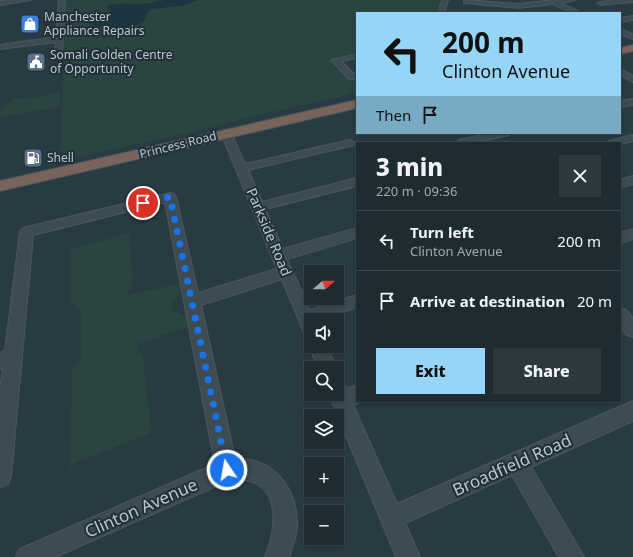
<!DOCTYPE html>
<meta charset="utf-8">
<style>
:root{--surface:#1e2c32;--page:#2b383e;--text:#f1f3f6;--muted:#a1a7ac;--line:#3c484d;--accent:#96d5f5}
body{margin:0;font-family:"Noto Sans",sans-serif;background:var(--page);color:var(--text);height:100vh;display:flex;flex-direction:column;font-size:15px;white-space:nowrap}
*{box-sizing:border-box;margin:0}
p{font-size:13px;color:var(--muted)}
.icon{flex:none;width:22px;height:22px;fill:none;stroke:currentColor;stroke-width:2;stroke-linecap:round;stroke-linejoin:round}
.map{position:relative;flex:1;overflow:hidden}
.drawer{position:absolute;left:356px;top:142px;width:265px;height:260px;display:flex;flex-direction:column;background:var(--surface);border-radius:0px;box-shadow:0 2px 6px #0003,0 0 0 1px var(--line)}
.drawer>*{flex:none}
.top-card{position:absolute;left:356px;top:12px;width:265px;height:122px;border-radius:0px;box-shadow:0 2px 6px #0003,0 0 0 1px var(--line);background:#96d5f5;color:#111;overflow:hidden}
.needle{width:26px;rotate:70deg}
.tools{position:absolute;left:304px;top:265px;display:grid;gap:8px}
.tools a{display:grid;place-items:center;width:40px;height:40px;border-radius:0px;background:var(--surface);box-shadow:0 2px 6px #0003,0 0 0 1px var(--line);font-size:20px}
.pin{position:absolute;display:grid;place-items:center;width:34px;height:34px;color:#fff;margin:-17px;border:2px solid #fff;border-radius:50%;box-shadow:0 1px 4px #0007}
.me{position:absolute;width:44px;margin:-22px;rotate:348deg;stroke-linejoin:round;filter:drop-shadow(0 0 3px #0008)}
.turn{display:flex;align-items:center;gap:14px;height:84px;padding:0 20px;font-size:18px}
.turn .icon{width:52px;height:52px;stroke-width:2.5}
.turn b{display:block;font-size:28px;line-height:34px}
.then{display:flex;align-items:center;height:38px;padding:0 20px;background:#0003;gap:8px;font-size:15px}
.round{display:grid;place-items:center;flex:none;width:42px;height:42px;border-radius:0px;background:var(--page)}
.summary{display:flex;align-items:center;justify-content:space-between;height:68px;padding:0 20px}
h1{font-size:24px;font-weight:800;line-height:30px}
.button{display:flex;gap:8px;margin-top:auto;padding:8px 20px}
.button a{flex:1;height:46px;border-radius:0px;background:var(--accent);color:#111;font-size:16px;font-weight:800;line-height:46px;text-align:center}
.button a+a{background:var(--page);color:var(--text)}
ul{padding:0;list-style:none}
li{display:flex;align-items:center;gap:12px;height:60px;padding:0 20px;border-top:1px solid var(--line)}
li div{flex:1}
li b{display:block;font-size:15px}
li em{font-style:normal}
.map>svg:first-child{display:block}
.green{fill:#2a4440}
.water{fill:#1b3541}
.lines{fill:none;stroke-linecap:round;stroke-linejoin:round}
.minor-casing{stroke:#49585f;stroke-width:2}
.highway-casing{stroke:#47565d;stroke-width:2}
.minor{fill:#3d4c53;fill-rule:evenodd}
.highway{fill:#78645a;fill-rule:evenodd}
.route{stroke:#1a73e8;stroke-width:7;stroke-dasharray:0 12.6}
.labels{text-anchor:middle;stroke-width:4;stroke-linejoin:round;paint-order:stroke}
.far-poi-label{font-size:12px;fill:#bac6cc;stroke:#213138;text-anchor:start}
.far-street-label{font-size:12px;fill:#bac6cc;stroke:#213138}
.street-label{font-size:14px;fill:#bac6cc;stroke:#213138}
.near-street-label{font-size:17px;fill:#bac6cc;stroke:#213138}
</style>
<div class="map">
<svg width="633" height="557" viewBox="0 0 633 557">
<rect width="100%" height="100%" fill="#283b43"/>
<g class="green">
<polygon points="66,0 440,0 436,13 357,13 357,53 327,59 347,79 357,77 357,93 251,117 194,132 95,153 86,156 60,160"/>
<polygon points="60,93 59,107 0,117 0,110 15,98 23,99"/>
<polygon points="129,233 133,283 126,296 181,283 182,291 171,305 172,310 185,316 187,327 137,344 138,351 143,356 151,433 74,463 70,469 72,367 81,363 81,310 71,301 71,249"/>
</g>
<path class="water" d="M162 0H198L186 5 152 9 148 12C147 32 101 30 88 23 92 14 103 14 111 11L106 6C123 0 143 8 162 0Z"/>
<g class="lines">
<defs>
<g id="minor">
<polygon points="11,0 31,0 0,5 0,1"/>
<polygon points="59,0 65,0 62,57 55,55 56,42 0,49 0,45 56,37"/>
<polygon points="442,0 448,0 444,13 438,13"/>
<polygon points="466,0 518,4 555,0 575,0 561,3 581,13 573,13 553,4 518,8 464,3 464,1"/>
<polygon points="612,0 633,0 633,2 600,5 597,3"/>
<polygon points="633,16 633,20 620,22 620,18"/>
<polygon points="620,29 633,34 633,39 620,34"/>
<polygon points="357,54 357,58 341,61 354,74 357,73 357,79 349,79 331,60"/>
<polygon points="620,69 633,76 633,82 620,75"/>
<polygon points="633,99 633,105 620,107 620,101"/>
<path d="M226 130 231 133 245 164 350 140 355 143 354 145 248 170 262 202 357 178V186L265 209 283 249 357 228V238L287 259 310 310 357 295V307L320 320H311V337L305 335 282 279 201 305 235 459C273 457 297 488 297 524 297 536 293 546 289 557H265C275 533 283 487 246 480 241 479 234 480 228 481L55 557H16L20 549 215 464 165 202 33 235 11 476 8 484 0 487V390L3 368 0 369V353L5 351 20 232 22 229 27 227 170 193 174 194 176 197 198 293 277 269 221 133Z"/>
<polygon points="490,133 510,133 509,135 473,143 458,142 459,140"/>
<polygon points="632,135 633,141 620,144 620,143 608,143 609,141"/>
<polygon points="633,176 633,184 620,188 620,180"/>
<polygon points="633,229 633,239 620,243 620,233"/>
<polygon points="620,308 626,310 633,318 633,337 627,335 620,327"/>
<polygon points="311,343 311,346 327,346 336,368 318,368 309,346"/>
<polygon points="337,382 344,385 346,389 357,385 357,401 362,401 353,405 397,504 633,401 633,421 531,467 584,557 559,557 512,475 405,523 420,557 396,557 329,394 337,394"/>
</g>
<g id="highway">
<polygon points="633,45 633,51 620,54 620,48"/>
<polygon points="357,100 357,108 0,191 0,181"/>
</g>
</defs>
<use href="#minor" class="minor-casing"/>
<use href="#highway" class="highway-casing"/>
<use href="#minor" class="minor"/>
<use href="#highway" class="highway"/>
</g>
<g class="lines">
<polyline class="route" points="143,203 170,197 227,470"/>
</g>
<defs>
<symbol id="shop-square" viewBox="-11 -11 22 22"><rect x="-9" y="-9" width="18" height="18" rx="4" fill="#3f7fe0" stroke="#213138"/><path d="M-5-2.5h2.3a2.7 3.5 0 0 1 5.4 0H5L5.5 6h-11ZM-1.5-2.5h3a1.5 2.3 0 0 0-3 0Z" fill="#fff"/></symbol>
<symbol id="civic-square" viewBox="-11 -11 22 22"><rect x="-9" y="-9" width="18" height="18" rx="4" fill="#5c6f8a" stroke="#213138"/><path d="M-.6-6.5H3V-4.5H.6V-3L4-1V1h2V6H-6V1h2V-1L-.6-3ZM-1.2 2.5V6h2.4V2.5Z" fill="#fff"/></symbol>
<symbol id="fuel-square" viewBox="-11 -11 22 22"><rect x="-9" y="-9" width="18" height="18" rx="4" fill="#5c6f8a" stroke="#213138"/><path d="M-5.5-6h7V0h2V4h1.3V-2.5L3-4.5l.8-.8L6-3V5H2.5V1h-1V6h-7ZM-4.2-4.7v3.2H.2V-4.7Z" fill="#fff"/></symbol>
</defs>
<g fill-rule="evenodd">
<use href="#shop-square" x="19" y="13" width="22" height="22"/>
<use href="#civic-square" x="25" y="51" width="22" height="22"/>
<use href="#fuel-square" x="22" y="147" width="22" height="22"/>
</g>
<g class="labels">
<g class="far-poi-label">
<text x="44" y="21">Manchester<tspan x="44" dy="14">Appliance Repairs</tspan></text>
<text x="50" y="59">Somali Golden Centre<tspan x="50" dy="14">of Opportunity</tspan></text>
<text x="47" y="162">Shell</text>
</g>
<g class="far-street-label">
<text transform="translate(178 145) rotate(-14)" y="4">Princess Road</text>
</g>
<g class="street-label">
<text transform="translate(269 232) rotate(67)" y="5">Parkside Road</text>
</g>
<g class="near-street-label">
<text transform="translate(512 465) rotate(-24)" y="6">Broadfield Road</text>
<text transform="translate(141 508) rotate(-24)" y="6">Clinton Avenue</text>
</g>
</g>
</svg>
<div class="tools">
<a><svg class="needle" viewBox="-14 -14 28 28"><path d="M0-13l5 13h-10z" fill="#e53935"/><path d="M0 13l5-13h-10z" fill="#a1a7ac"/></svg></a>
<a><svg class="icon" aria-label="sound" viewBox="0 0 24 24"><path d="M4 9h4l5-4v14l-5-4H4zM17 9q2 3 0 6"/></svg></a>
<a><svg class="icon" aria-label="search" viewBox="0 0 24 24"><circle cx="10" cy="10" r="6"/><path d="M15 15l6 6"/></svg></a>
<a><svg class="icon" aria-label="layers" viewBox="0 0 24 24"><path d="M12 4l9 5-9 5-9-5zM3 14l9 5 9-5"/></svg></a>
<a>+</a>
<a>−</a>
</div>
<div class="pin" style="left:143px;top:203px;background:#d93025"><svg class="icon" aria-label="arrive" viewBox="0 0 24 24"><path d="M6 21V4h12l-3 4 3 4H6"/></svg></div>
<svg class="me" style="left:227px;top:470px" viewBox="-20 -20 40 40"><circle r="17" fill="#1a73e8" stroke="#fff" stroke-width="3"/><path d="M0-11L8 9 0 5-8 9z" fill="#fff"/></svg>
<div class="top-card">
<div class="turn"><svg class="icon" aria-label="left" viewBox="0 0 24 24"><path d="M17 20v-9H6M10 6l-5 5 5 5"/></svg><div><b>200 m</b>Clinton Avenue</div></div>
<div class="then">Then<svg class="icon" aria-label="arrive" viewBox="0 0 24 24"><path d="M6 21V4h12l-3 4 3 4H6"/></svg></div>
</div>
<section class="drawer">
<div class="summary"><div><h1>3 min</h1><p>220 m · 09:36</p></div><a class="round"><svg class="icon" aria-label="close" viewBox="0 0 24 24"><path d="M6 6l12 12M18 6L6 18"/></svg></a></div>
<ul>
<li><svg class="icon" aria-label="left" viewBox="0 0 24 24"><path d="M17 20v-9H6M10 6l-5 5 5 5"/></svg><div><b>Turn left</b><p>Clinton Avenue</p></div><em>200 m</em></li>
<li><svg class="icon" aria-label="arrive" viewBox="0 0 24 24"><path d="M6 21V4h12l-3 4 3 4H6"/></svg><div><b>Arrive at destination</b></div><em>20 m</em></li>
</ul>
<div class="button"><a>Exit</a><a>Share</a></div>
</section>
</div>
